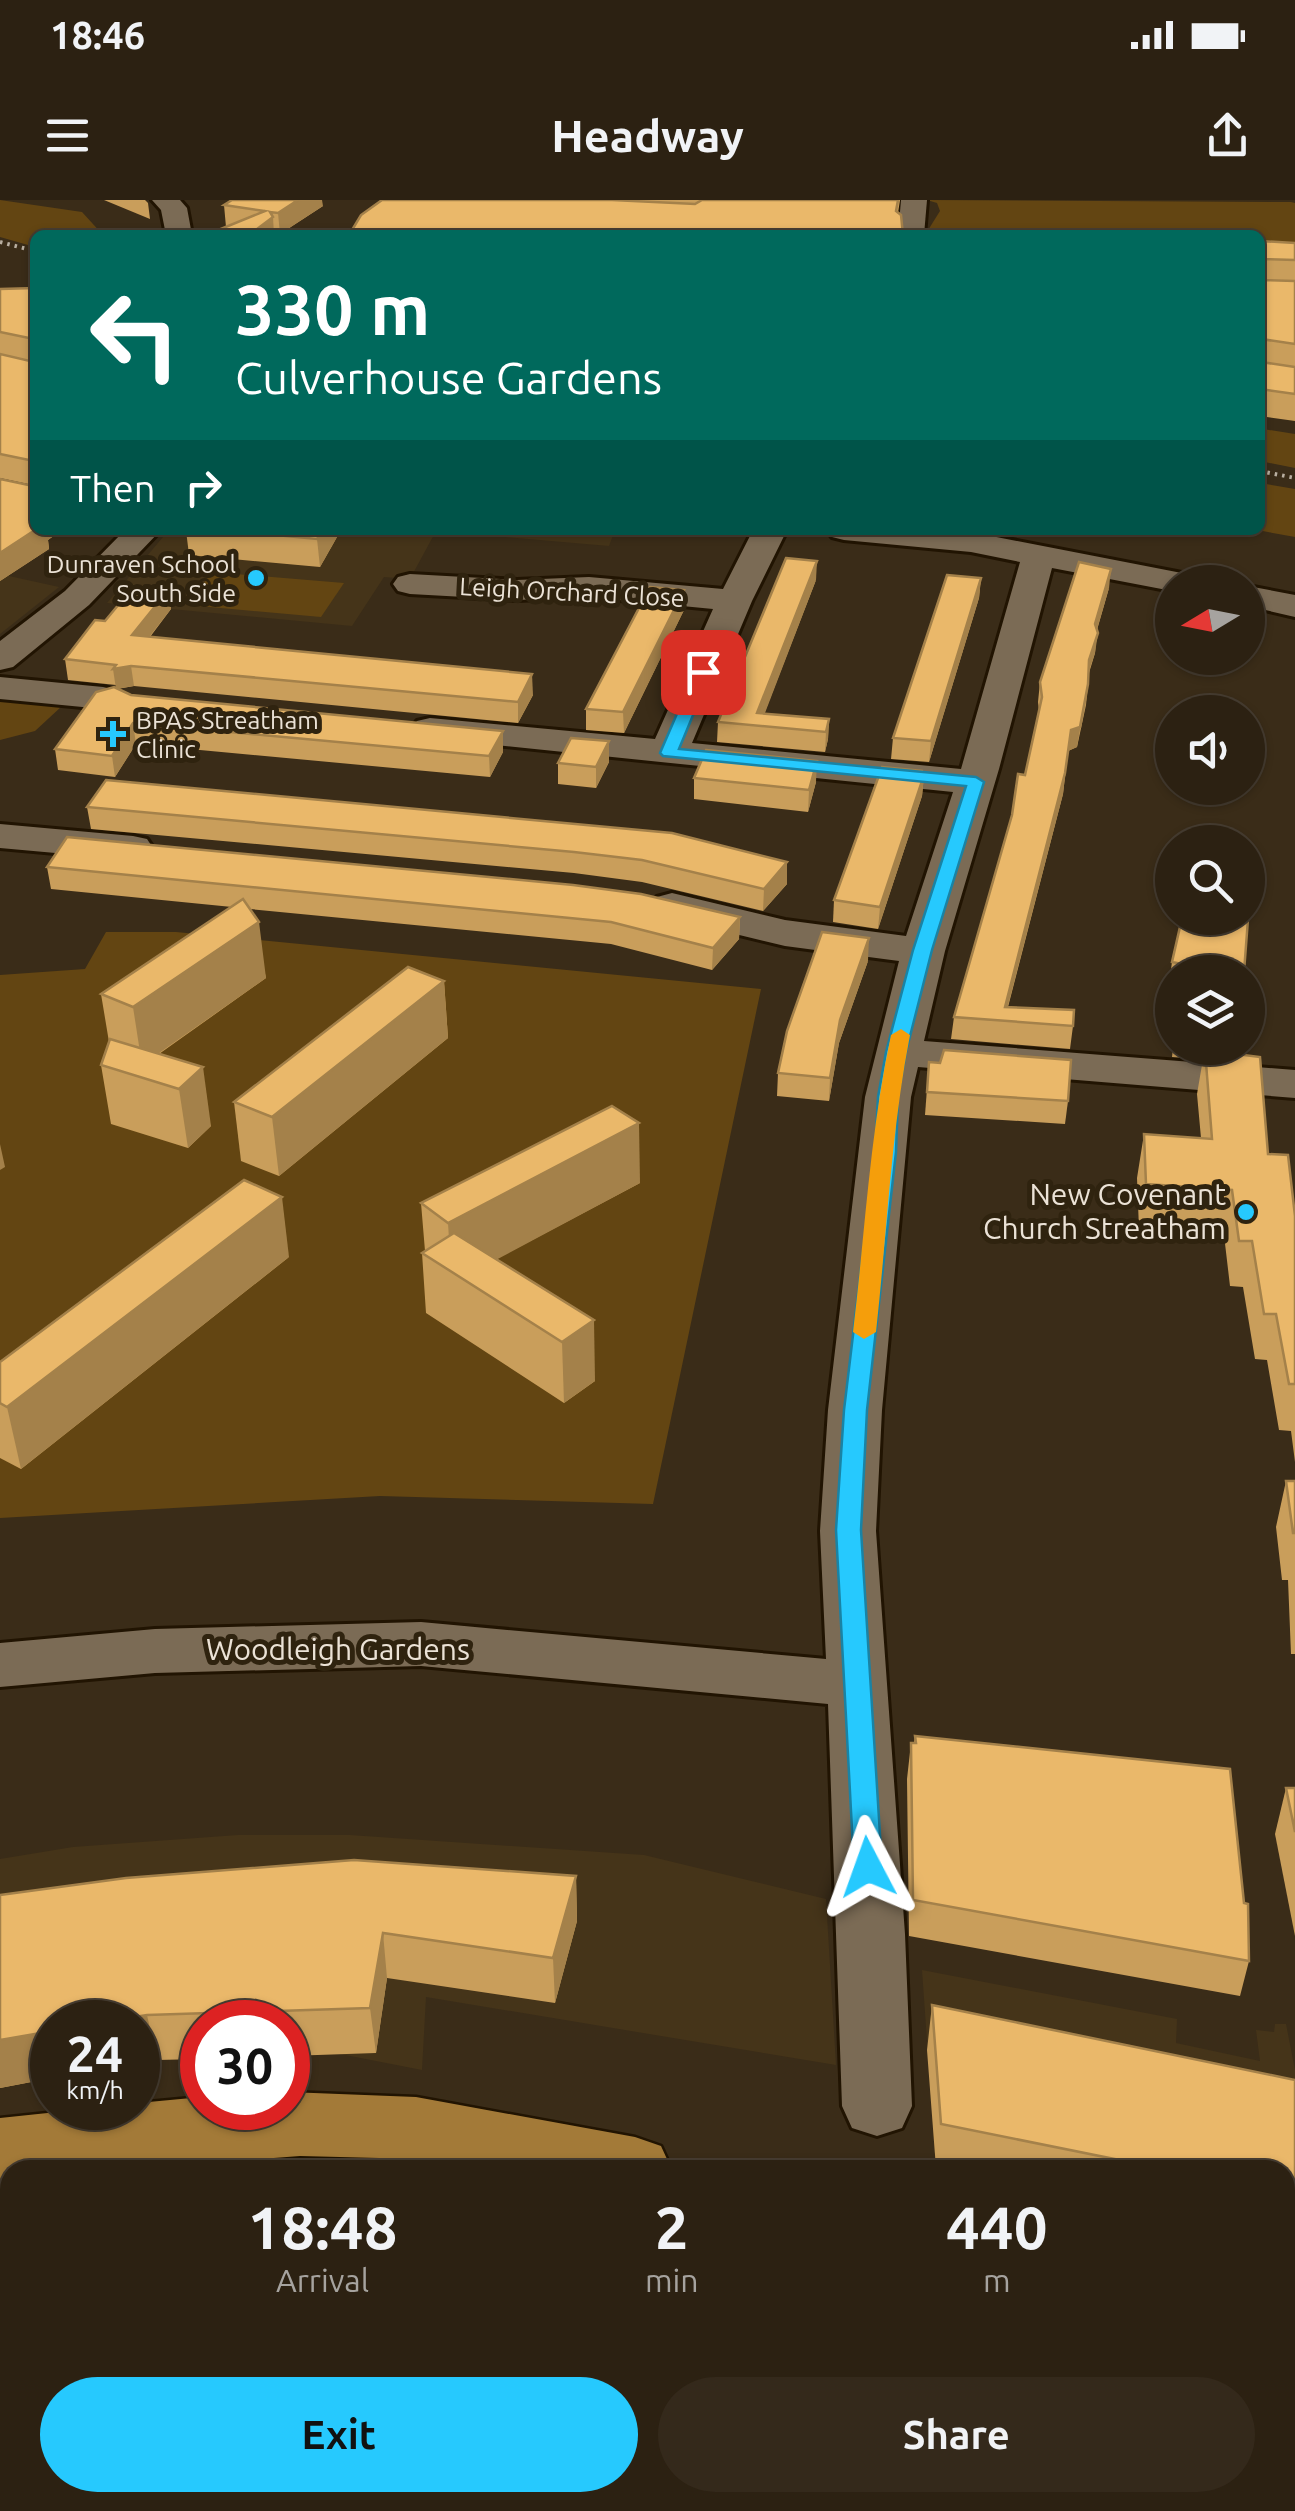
<!DOCTYPE html>
<style>
:root{--surface:#2c2112;--page:#34291b;--text:#f1f3f6;--muted:#a6a39f;--line:#483e32;--accent:#26c9fe}
body{margin:0;font-family:Ubuntu,sans-serif;background:var(--page);color:var(--text);height:100vh;display:flex;flex-direction:column;font-size:38px;white-space:nowrap}
*{box-sizing:border-box;margin:0}
p{font-size:32px;color:var(--muted)}
.icon{flex:none;width:55px;height:55px;fill:none;stroke:currentColor;stroke-width:2;stroke-linecap:round;stroke-linejoin:round}
.map{position:relative;flex:1;overflow:hidden}
.side{position:absolute;left:0px;top:1960px;width:1295px;height:352px;display:flex;flex-direction:column;background:var(--surface);border-radius:30px 30px 0 0;box-shadow:0 2px 8px #0004,0 0 0 2px var(--line)}
.side>*{flex:none}
.banner{position:absolute;left:30px;top:30px;width:1235px;height:305px;border-radius:15px;box-shadow:0 2px 8px #0004,0 0 0 2px var(--line);background:#00695c;color:#fff;overflow:hidden}
.needle{width:65px;rotate:260deg}
.buttons{position:absolute;left:1155px;top:365px;display:grid;gap:20px}
.buttons a{display:grid;place-items:center;width:110px;height:110px;border-radius:50%;background:var(--surface);box-shadow:0 2px 8px #0004,0 0 0 2px var(--line);font-size:50px}
.speed{position:absolute;left:30px;top:1800px;display:flex;gap:20px;font-size:50px;font-weight:700;text-align:center}
.speed>*{display:grid;place-content:center;width:130px;height:130px;border-radius:50%;background:var(--surface);box-shadow:0 2px 8px #0004,0 0 0 2px var(--line);line-height:1}
.speed small{font-size:25px;font-weight:400}
.speed .limit{border:15px solid #d22;background:#fff;color:#111}
.pin{position:absolute;display:grid;place-items:center;width:85px;height:85px;color:#fff;margin:-42px;border-radius:20px;box-shadow:0 5px 15px #0006}
.me{position:absolute;width:110px;margin:-55px;rotate:356deg;stroke-linejoin:round;filter:drop-shadow(0 0 8px #0008)}
.turn{display:flex;align-items:center;gap:35px;height:210px;padding:0 40px;font-size:45px}
.turn .icon{width:130px;height:130px;stroke-width:2.5}
.turn b{display:block;font-size:70px;line-height:85px}
.then{display:flex;align-items:center;height:95px;padding:0 40px;background:#0003;gap:20px;font-size:38px}
.eta{display:flex;justify-content:space-evenly;align-items:center;height:170px;text-align:center}
.eta b{font-size:60px;font-weight:700;line-height:70px}
.cta{display:flex;gap:20px;margin-top:auto;padding:20px 40px}
.cta a{flex:1;height:115px;border-radius:60px;background:var(--accent);color:#111;font-size:40px;font-weight:700;line-height:115px;text-align:center}
.cta a+a{background:var(--page);color:var(--text)}
.status{display:flex;justify-content:space-between;align-items:center;height:70px;padding:0 50px;background:var(--surface);direction:ltr}
.status svg{height:28px;fill:currentColor}
header{display:flex;justify-content:space-between;align-items:center;height:130px;padding:0 40px;background:var(--surface);font-size:45px;font-weight:700}
.map>svg:first-child{display:block}
.built{fill:#453419}
.green{fill:#634512}
.lines{fill:none;stroke-linecap:round;stroke-linejoin:round}
.minor-casing{stroke:#211402;stroke-width:6}
.highway-casing{stroke:#211402;stroke-width:5}
.minor{fill:#7b6b55;fill-rule:evenodd}
.highway{fill:#a37a38;fill-rule:evenodd}
.rail{stroke:#b9afa1;stroke-width:4;stroke-dasharray:2.5 5;stroke-linecap:butt}
.wall{fill:#c99e5b}
.shaded-wall{fill:#a4814a}
.building{fill:#eab86a;stroke:#a4814a;stroke-width:2.5}
.route{fill:#26c9fe;stroke:#1983a5;stroke-width:2.5}
.slow{fill:#f59e0b}
.poi-dot{fill:#26c9fe;stroke:#2f230f;stroke-width:4}
.labels{text-anchor:middle;stroke-width:10;stroke-linejoin:round;paint-order:stroke}
.far-poi-label{font-size:25px;fill:#ebe2d6;stroke:#2f230f;text-anchor:end}
.far-street-label{font-size:25px;fill:#ebe2d6;stroke:#2f230f}
.poi-label{font-size:30px;fill:#ebe2d6;stroke:#2f230f;text-anchor:end}
.street-label{font-size:30px;fill:#ebe2d6;stroke:#2f230f}
</style>
<div class="status"><b>18:46</b><svg viewBox="0 0 49 12"><path d="M0 12V9h3v3zM5 12V6h3v6zM10 12V3h3v9zM15 12V0h3v12zM26 1h20v11H26zM47 4h2v5h-2z"/></svg></div>
<header><svg class="icon" aria-label="menu" viewBox="0 0 24 24"><path d="M4 6h16M4 12h16M4 18h16"/></svg>Headway<svg class="icon" aria-label="share" viewBox="0 0 24 24"><path d="M12 15V3M7 8l5-5 5 5M5 13v7h14v-7"/></svg></header>
<div class="map">
<svg width="1295" height="2311" viewBox="0 0 1295 2311">
<rect width="100%" height="100%" fill="#3a2c18"/>
<g class="built">
<polygon points="169,330 615,330 609,346 436,331 410,379 384,377 352,426 107,403"/>
<polygon points="0,374 59,387 0,434"/>
<polygon points="238,1635 350,1635 644,1655 826,1699 836,1865 426,1797 422,1870 330,1852 288,1822 202,1822 157,1860 138,1863 138,1822 52,1822 0,1886 0,1659 73,1647"/>
<polygon points="922,1770 1177,1819 1176,1843 1260,1861 1256,1830 1274,1832 1275,1824 1286,1824 1295,1870 1295,2042 1285,2040 1285,1970 936,1968"/>
<polygon points="10,2087 10,2302 398,2302 400,2311 0,2311 0,2089"/>
<polygon points="1285,2302 1295,2311 483,2311 482,2303"/>
</g>
<g class="green">
<polygon points="0,0 82,12 103,35 35,35 35,47 0,37"/>
<polygon points="927,0 1291,2 1295,3 1295,57 1260,56 1260,35 925,35 940,11 937,3"/>
<polygon points="1263,229 1295,234 1295,268 1260,261"/>
<polygon points="1260,283 1295,289 1295,337 1257,330"/>
<polygon points="212,372 344,383 321,417 188,405"/>
<polygon points="0,500 62,506 35,531 0,540"/>
<polygon points="106,732 176,732 761,789 653,1304 380,1296 0,1318 0,775 85,769"/>
</g>
<g class="lines">
<defs>
<g id="minor">
<polygon points="152,0 180,0 187,8 192,35 166,35 161,10"/>
<polygon points="901,0 927,0 924,35 898,35"/>
<polygon points="125,330 161,330 89,405 13,467 0,470 0,441 65,391"/>
<polygon points="753,330 787,330 752,401 692,543 961,569 1020,362 971,352 844,340 832,337 827,330 971,332 1192,375 1197,382 1172,382 1172,391 1052,368 999,569 945,751 924,841 1295,870 1295,898 918,867 911,897 882,1210 876,1331 905,1734 912,1906 902,1928 877,1936 852,1928 842,1906 828,1504 421,1466 155,1473 0,1487 0,1443 155,1429 421,1422 826,1459 820,1331 828,1210 865,897 899,761 785,746 657,715 651,706 657,697 672,693 785,720 906,736 953,592 417,537 411,529 417,521 430,518 655,539 713,409 589,397 517,400 410,394 398,391 393,384 398,377 410,374 517,380 589,377 723,389"/>
<polygon points="1248,386 1295,395 1295,417 1248,406"/>
<polygon points="0,477 103,487 116,490 122,498 116,506 103,509 0,499"/>
<polygon points="0,624 133,636 147,639 153,648 147,657 133,660 0,648"/>
<polygon points="401,2302 480,2302 481,2311 401,2311"/>
</g>
<g id="highway">
<polygon points="288,1892 416,1897 635,1937 661,1946 672,1970 468,1970 379,1958 300,1956 119,1970 10,1970 10,2044 0,2044 0,1918 95,1908 138,1908 138,1903 202,1897 202,1908 288,1908"/>
<polygon points="1285,2071 1295,2073 1295,2145 1285,2143"/>
<polygon points="1285,2153 1295,2155 1295,2231 1285,2229"/>
</g>
</defs>
<use href="#minor" class="minor-casing"/>
<use href="#highway" class="highway-casing"/>
<use href="#minor" class="minor"/>
<use href="#highway" class="highway"/>
<g class="rail">
<polyline points="0,42 35,51"/>
<polyline points="1260,271 1295,278"/>
</g>
</g>
<g class="wall">
<polygon points="104,0 145,0 148,3 150,19"/>
<polygon points="382,0 900,0 898,13"/>
<polygon points="224,5 323,6 280,34 274,33 274,35 226,27"/>
<polygon points="1260,41 1295,43 1295,221 1260,216"/>
<polygon points="35,88 35,330 62,330 48,340 49,349 0,381 0,279 33,286 33,285 0,278 0,89"/>
<polygon points="186,330 341,330 320,367 189,355"/>
<polygon points="981,378 979,398 929,562 891,559 893,538"/>
<polygon points="816,380 764,514 829,519 828,539 825,552 717,542 718,522"/>
<polygon points="1109,388 1097,430 1095,453 1089,473 1086,505 1077,547 1068,551 1063,594 1008,807 1073,826 1070,849 951,839 954,817 1025,575 1039,511 1038,502 1040,482"/>
<polygon points="169,389 171,409 150,437 533,495 518,523 134,486 117,489 131,495 503,531 503,552 490,577 136,544 115,577 58,570 55,549 116,488 116,485 68,480 65,459 105,421"/>
<polygon points="684,410 624,533 586,530 586,509"/>
<polygon points="609,541 609,562 596,588 558,584 558,563"/>
<polygon points="924,575 922,596 878,729 833,722 834,700"/>
<polygon points="694,578 816,582 808,612 694,599"/>
<polygon points="87,607 672,633 787,684 763,711 642,682 574,673 91,629"/>
<polygon points="47,667 740,717 739,739 712,770 611,744 250,709 266,778 159,854 211,926 188,948 111,924 101,865 109,842 101,794 232,707 51,689"/>
<polygon points="868,761 839,843 829,901 777,896 778,873"/>
<polygon points="1172,762 1244,772 1172,772 1172,785 1169,784"/>
<polygon points="444,781 448,838 279,976 241,961 234,902"/>
<polygon points="1173,848 1238,848 1237,854 1268,954 1295,1016 1295,1262 1291,1231 1279,1230 1267,1160 1255,1159 1243,1087 1230,1086 1224,1035 1139,1029 1137,978 1144,934 1201,938 1197,894 1203,859 1172,857"/>
<polygon points="929,862 1068,901 1065,924 925,915"/>
<polygon points="640,983 496,1059 595,1181 564,1203 426,1113 422,1053 425,1051 421,1003"/>
<polygon points="289,1057 21,1269 0,1258 0,1162"/>
<polygon points="1286,1281 1295,1281 1295,1454 1291,1454 1288,1380 1282,1380 1276,1327"/>
<polygon points="915,1536 1249,1761 1240,1796 909,1736 907,1579 911,1543 914,1543"/>
<polygon points="1286,1588 1295,1588 1295,1736 1275,1634"/>
<polygon points="576,1676 577,1721 555,1803 387,1778 376,1853 288,1856 288,1822 202,1822 202,1859 157,1860 138,1864 138,1822 52,1822 52,1878 0,1888 0,1695"/>
<polygon points="932,1805 1295,1880 1295,2042 1285,2040 1285,1970 944,1970 936,1968 927,1850"/>
<polygon points="10,2051 10,2224 0,2226 0,2053"/>
<polygon points="538,2302 880,2302 570,2310"/>
<polygon points="971,2302 1285,2302 1295,2311 1006,2311"/>
</g>
<g class="shaded-wall">
<polygon points="298,0 322,0 323,6 280,34 278,13"/>
<polygon points="273,17 274,35 249,35"/>
<polygon points="35,330 62,330 48,340 49,349 0,381 0,353"/>
<polygon points="322,330 341,330 320,367 317,339"/>
<polygon points="817,361 816,380 760,526 757,513"/>
<polygon points="1111,369 1109,388 1093,443 1095,424"/>
<polygon points="981,378 979,398 929,562 931,541"/>
<polygon points="169,389 171,409 135,455 132,435"/>
<polygon points="684,390 684,410 624,533 623,512"/>
<polygon points="1098,433 1095,453 1086,480 1089,460"/>
<polygon points="131,466 134,486 116,489 113,469"/>
<polygon points="532,474 533,495 518,523 518,502"/>
<polygon points="1088,484 1077,547 1068,551 1063,594 1004,821 1005,807 1071,530"/>
<polygon points="829,519 828,539 825,552 826,532"/>
<polygon points="133,523 136,544 115,577 112,556"/>
<polygon points="503,531 503,552 490,577 489,556"/>
<polygon points="609,541 609,562 596,588 596,567"/>
<polygon points="817,561 816,582 808,612 809,590"/>
<polygon points="924,575 922,596 878,729 880,707"/>
<polygon points="787,662 787,684 763,711 764,689"/>
<polygon points="740,717 739,739 712,770 713,748"/>
<polygon points="259,722 266,778 142,865 133,807"/>
<polygon points="869,738 868,761 839,843 829,901 830,878 840,820"/>
<polygon points="444,781 448,838 279,976 272,917"/>
<polygon points="203,867 211,926 188,948 179,889"/>
<polygon points="639,923 640,983 462,1078 451,1071 448,1023"/>
<polygon points="0,944 5,967 0,970"/>
<polygon points="282,997 289,1057 21,1269 7,1207"/>
<polygon points="594,1120 595,1181 564,1203 562,1142"/>
<polygon points="576,1676 577,1721 555,1803 553,1758"/>
<polygon points="383,1733 387,1778 376,1853 370,1808"/>
<polygon points="147,1815 157,1860 138,1864 138,1822 104,1822"/>
<polygon points="52,1831 52,1878 0,1888 0,1840"/>
</g>
<g class="building">
<polygon points="232,0 298,0 278,13 270,12 273,17 249,35 206,35 265,11 224,5"/>
<polygon points="382,0 612,0 695,4 702,0 898,0 896,11 901,15 903,35 349,35 361,15"/>
<polygon points="1260,41 1295,43 1295,60 1261,59 1261,80 1295,81 1295,144 1261,139 1261,162 1295,167 1295,194 1260,189"/>
<polygon points="35,88 34,321 35,330 0,353 0,279 33,286 34,261 0,254 0,154 34,162 34,139 0,132 0,89"/>
<polygon points="222,330 322,330 317,339"/>
<polygon points="786,358 817,361 757,513 829,519 826,532 718,522"/>
<polygon points="1079,362 1111,369 1095,424 1098,433 1089,460 1088,484 1080,527 1071,530 1065,573 1005,807 1074,810 1073,826 954,817 1012,615 1018,574 1025,575 1042,497 1040,482"/>
<polygon points="947,375 981,378 931,541 893,538"/>
<polygon points="134,386 169,389 132,435 532,474 518,502 131,466 113,469 116,465 65,459 95,420 105,421"/>
<polygon points="650,387 684,390 623,512 586,509"/>
<polygon points="114,487 131,495 503,531 489,556 133,523 112,556 55,549 96,492"/>
<polygon points="571,538 609,541 596,567 558,563"/>
<polygon points="706,550 817,561 809,590 694,578"/>
<polygon points="882,567 922,571 924,575 880,707 834,700"/>
<polygon points="106,580 672,633 787,662 764,689 642,660 574,652 87,607"/>
<polygon points="67,637 573,685 641,694 740,717 713,748 611,722 47,667"/>
<polygon points="243,699 259,722 133,807 101,794"/>
<polygon points="1248,706 1249,706 1244,772 1181,772 1182,764 1172,762 1182,718 1248,718"/>
<polygon points="822,732 869,738 840,820 830,878 778,873 787,831"/>
<polygon points="408,767 444,781 272,917 234,902"/>
<polygon points="110,839 203,867 179,889 101,865"/>
<polygon points="944,850 1071,860 1068,901 927,892 929,862 940,863"/>
<polygon points="1205,850 1260,857 1268,954 1288,955 1295,1016 1295,1184 1289,1184 1276,1114 1264,1114 1252,1041 1239,1041 1232,990 1146,984 1144,934 1212,939"/>
<polygon points="612,906 639,923 448,1023 421,1003"/>
<polygon points="244,980 282,997 7,1207 0,1203 0,1162"/>
<polygon points="454,1033 594,1120 562,1142 422,1053"/>
<polygon points="1286,1281 1295,1281 1295,1333 1293,1333"/>
<polygon points="915,1536 1230,1569 1244,1703 1248,1704 1249,1761 913,1700 911,1543 916,1543"/>
<polygon points="1286,1588 1295,1588 1295,1632"/>
<polygon points="354,1660 576,1676 553,1758 383,1733 370,1808 147,1815 104,1822 52,1822 52,1831 0,1840 0,1695 126,1678"/>
<polygon points="932,1805 1295,1880 1295,1996 1285,1994 1285,1970 1169,1970 941,1924"/>
<polygon points="10,2051 10,2188 0,2190 0,2053"/>
<polygon points="1285,2226 1295,2229 1295,2311 1157,2311 1122,2302 1285,2302"/>
<polygon points="61,2302 288,2302 289,2311 61,2311"/>
<polygon points="573,2302 880,2302 879,2311 570,2311"/>
</g>
<polygon class="route" points="703,467 711,472 679,549 976,577 984,582 932,750 906,852 898,897 896,952 867,1210 861,1330 882,1667 878,1675 868,1678 858,1675 854,1667 836,1330 844,1210 875,952 878,897 886,852 913,750 966,586 663,556 660,553 695,472"/>
<path class="slow" d="M901 829 910 835C891 932 887 1033 876 1132L864 1139 853 1132C865 1033 870 932 891 835Z"/>
<g class="poi-dot">
<circle cx="256" cy="378" r="10"/>
<path d="M108 519h10v10h10v10h-10v10h-10v-10h-10v-10h10z"/>
<circle cx="1246" cy="1012" r="10"/>
</g>
<g class="labels">
<g class="far-poi-label">
<text x="236" y="373">Dunraven School<tspan x="236" dy="29">South Side</tspan></text>
<text x="136" y="529" text-anchor="start">BPAS Streatham<tspan x="136" dy="29">Clinic</tspan></text>
</g>
<g class="far-street-label">
<text transform="translate(572 392) rotate(3)" y="9">Leigh Orchard Close</text>
</g>
<g class="poi-label">
<text x="1226" y="1005">New Covenant<tspan x="1226" dy="34">Church Streatham</tspan></text>
</g>
<g class="street-label">
<text x="338" y="1460">Woodleigh Gardens</text>
</g>
</g>
</svg>
<div class="buttons">
<a><svg class="needle" viewBox="-14 -14 28 28"><path d="M0-13l5 13h-10z" fill="#e53935"/><path d="M0 13l5-13h-10z" fill="#a6a39f"/></svg></a>
<a><svg class="icon" aria-label="sound" viewBox="0 0 24 24"><path d="M4 9h4l5-4v14l-5-4H4zM17 9q2 3 0 6"/></svg></a>
<a><svg class="icon" aria-label="search" viewBox="0 0 24 24"><circle cx="10" cy="10" r="6"/><path d="M15 15l6 6"/></svg></a>
<a><svg class="icon" aria-label="layers" viewBox="0 0 24 24"><path d="M12 4l9 5-9 5-9-5zM3 14l9 5 9-5"/></svg></a>
</div>
<div class="speed"><div>24<small>km/h</small></div><div class="limit">30</div></div>
<div class="pin" style="left:703px;top:472px;background:#d93025"><svg class="icon" aria-label="arrive" viewBox="0 0 24 24"><path d="M6 21V4h12l-3 4 3 4H6"/></svg></div>
<svg class="me" style="left:868px;top:1667px" viewBox="-20 -20 40 40"><path d="M0-17L14 15 0 8-14 15z" fill="#26c9fe" stroke="#fff" stroke-width="4"/></svg>
<div class="banner">
<div class="turn"><svg class="icon" aria-label="left" viewBox="0 0 24 24"><path d="M17 20v-9H6M10 6l-5 5 5 5"/></svg><div><b>330 m</b>Culverhouse Gardens</div></div>
<div class="then">Then<svg class="icon" aria-label="right" viewBox="0 0 24 24"><path d="M7 20v-9h11M14 6l5 5-5 5"/></svg></div>
</div>
<section class="side">
<div class="eta">
<div><b>18:48</b><p>Arrival</p></div>
<div><b>2</b><p>min</p></div>
<div><b>440</b><p>m</p></div>
</div>
<div class="cta"><a>Exit</a><a>Share</a></div>
</section>
</div>
